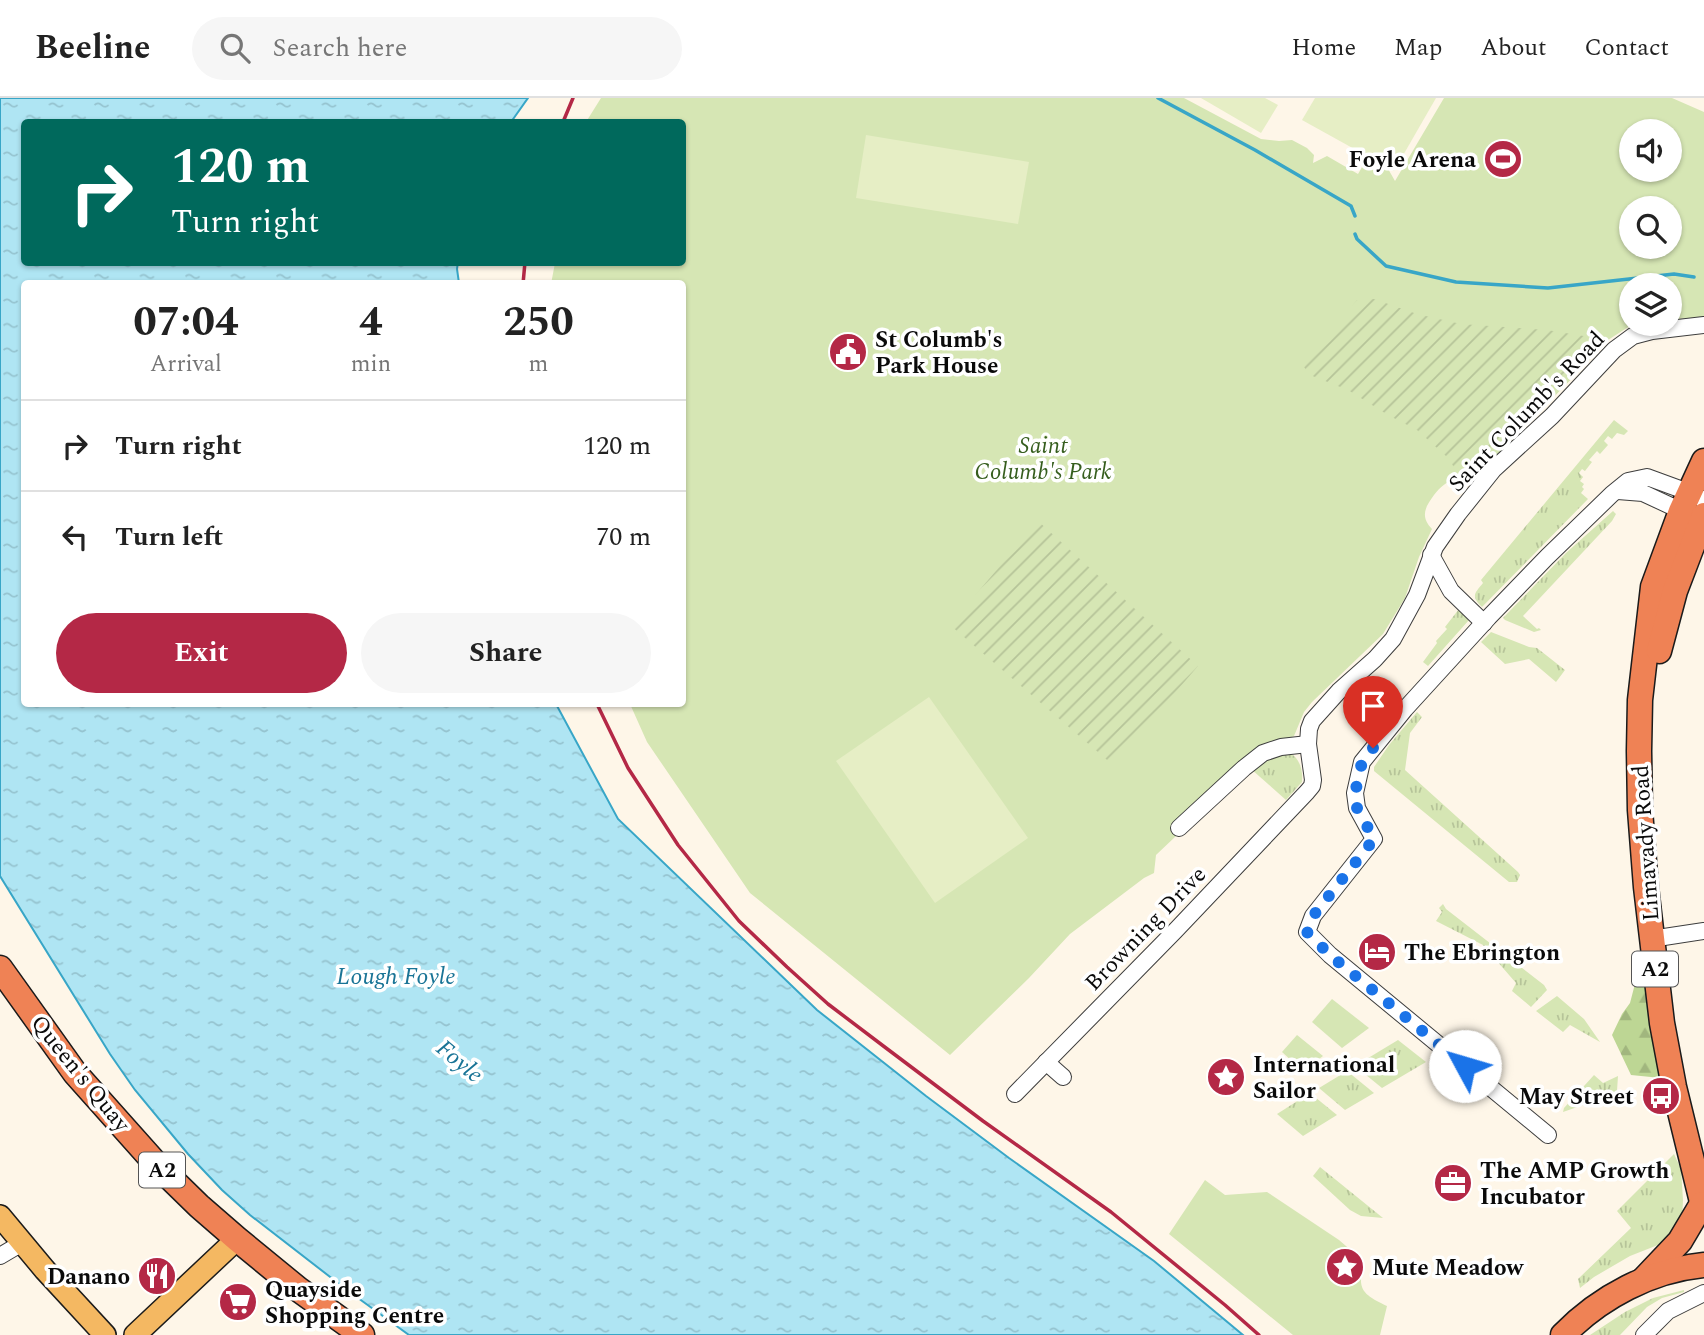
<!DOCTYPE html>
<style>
:root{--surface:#fff;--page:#f6f6f6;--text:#222;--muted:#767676;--line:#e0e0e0;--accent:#b42846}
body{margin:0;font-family:Spectral,serif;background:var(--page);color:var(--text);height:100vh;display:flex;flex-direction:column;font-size:26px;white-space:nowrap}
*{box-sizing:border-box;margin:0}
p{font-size:23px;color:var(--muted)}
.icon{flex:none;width:38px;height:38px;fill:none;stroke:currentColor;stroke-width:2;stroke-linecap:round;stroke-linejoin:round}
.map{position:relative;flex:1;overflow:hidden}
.panel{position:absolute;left:21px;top:182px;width:665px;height:427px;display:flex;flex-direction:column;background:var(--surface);border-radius:7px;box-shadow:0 2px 5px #0004}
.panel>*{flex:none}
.hud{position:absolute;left:21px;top:21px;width:665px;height:147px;border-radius:7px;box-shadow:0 2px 5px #0004;background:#00695c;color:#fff;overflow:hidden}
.fabs{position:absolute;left:1619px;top:21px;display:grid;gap:14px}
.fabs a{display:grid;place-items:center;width:63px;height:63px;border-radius:50%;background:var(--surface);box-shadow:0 2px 5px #0004;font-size:35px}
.pin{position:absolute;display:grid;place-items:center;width:60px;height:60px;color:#fff;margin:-72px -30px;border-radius:50% 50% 50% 0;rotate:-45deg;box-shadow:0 0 7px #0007}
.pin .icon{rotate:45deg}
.me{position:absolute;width:77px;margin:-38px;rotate:309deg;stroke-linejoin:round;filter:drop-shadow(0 0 5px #0008)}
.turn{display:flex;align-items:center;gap:24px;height:147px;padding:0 35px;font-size:32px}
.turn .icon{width:91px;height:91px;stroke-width:2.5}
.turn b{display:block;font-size:49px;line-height:60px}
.eta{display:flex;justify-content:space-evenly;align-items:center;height:119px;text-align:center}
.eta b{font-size:42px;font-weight:700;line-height:49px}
.cta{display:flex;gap:14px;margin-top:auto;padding:14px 35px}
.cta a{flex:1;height:80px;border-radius:42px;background:var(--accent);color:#fff;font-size:28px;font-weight:700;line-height:80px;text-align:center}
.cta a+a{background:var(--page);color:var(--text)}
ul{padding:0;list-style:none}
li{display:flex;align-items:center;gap:21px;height:91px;padding:0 35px;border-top:2px solid var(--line)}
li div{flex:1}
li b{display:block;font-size:26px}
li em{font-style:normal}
header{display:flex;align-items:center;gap:42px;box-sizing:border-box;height:98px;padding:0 35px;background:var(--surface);border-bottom:2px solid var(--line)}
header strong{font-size:33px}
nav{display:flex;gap:38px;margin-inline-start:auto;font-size:24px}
.search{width:490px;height:63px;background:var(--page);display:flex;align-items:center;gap:18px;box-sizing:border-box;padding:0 24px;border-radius:38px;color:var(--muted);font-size:26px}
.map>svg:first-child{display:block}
.grass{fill:url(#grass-tufts)}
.forest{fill:url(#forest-firs)}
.park{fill:#d6e6b4;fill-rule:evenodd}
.garden{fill:url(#garden-furrows)}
.pitch{fill:#e6eec5}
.water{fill:url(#water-ripples);stroke:#38a6c7;stroke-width:2}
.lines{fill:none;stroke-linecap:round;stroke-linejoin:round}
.stream{stroke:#38a6c7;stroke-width:3.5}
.minor-casing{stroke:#3d3d3d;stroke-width:18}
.major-casing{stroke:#1b1b1b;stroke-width:24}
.highway-casing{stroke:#1b1b1b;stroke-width:27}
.minor{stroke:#fff;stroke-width:16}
.major{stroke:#f4b862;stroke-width:21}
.highway{stroke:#ef8255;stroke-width:24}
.rail{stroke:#b42846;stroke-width:3.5}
.route{stroke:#1a73e8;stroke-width:12;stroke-dasharray:0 21.6}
.labels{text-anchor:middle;stroke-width:7;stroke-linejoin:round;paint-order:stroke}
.shield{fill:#fff;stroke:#545454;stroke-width:2}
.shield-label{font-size:21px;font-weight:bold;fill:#0a0a0a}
.poi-label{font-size:23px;font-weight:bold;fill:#0a0a0a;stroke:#fff;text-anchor:start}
.street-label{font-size:23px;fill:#0a0a0a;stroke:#fff}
.park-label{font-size:23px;font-style:italic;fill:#365e1e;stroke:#fff}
.water-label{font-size:24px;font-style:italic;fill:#197496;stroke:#fff}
</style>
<header>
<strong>Beeline</strong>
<div class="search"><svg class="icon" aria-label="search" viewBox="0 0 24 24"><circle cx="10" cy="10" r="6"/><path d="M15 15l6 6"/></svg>Search here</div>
<nav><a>Home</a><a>Map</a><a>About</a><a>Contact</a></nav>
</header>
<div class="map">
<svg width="1704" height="1237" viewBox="0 0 1704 1237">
<defs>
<pattern id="grass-tufts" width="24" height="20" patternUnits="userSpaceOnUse" patternTransform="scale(1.75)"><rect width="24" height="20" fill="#d6e6b4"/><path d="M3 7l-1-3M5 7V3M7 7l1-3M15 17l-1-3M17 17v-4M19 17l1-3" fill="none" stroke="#b6c499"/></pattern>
<pattern id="forest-firs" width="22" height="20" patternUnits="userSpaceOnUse" patternTransform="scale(1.75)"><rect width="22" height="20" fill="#bdd694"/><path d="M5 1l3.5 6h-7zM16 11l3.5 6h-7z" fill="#a1b67e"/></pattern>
<pattern id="garden-furrows" width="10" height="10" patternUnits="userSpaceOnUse" patternTransform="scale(1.75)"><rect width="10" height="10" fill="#d6e6b4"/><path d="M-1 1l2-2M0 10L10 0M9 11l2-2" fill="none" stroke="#b6c499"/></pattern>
<pattern id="water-ripples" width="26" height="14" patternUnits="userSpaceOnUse" patternTransform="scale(1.75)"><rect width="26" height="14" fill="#afe5f3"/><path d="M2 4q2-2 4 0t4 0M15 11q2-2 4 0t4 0" fill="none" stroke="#95c3cf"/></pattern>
</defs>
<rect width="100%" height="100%" fill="#fef6e8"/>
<g class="grass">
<path d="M1614 322 1628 333 1624 337 1617 335 1612 341 1608 338 1604 343 1608 347 1600 356 1597 353 1589 362 1592 364 1585 373 1582 371 1579 375 1583 379 1580 383 1584 386 1582 389 1584 391 1581 395 1588 401 1482 509C1471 498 1474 496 1483 485L1481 482Z"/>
<polygon points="1613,413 1616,416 1612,423 1523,518 1537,531 1539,530 1541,532 1534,534 1505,522 1503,520 1566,455"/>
<polygon points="1459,511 1469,522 1428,568 1423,564 1437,545 1436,543 1447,531 1445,529"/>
<polygon points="1491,534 1529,549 1537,550 1565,572 1556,584 1529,561 1505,566 1481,544"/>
<polygon points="1417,614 1422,619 1410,635 1405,672 1518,774 1520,777 1517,784 1509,784 1374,673 1374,669 1389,647"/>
<path d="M1290 655C1300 661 1303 672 1302 684L1286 702 1251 671 1263 660Z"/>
<polygon points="1443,806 1446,811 1544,887 1547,892 1531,909 1512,893 1516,885 1483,847 1436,823 1442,814 1439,810"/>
<polygon points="1557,898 1584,921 1600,944 1570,927 1563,934 1536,913"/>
<polygon points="1398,942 1426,964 1382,990 1355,968"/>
<polygon points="1347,973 1374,995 1345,1012 1319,990"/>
<polygon points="1594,977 1603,985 1618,978 1617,993 1612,997 1563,1014 1564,1010"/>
<polygon points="1310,995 1337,1017 1303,1038 1277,1016"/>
<polygon points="1674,1056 1681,1071 1683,1102 1682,1123 1663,1145 1630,1158 1594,1179 1580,1190 1578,1181 1631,1130 1617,1113"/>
<polygon points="1320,1069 1383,1120 1361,1118 1350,1112 1313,1078"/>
<polygon points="1684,1192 1684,1194 1662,1200 1647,1209 1620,1237 1590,1237 1625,1214 1653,1200"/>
</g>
<polygon class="forest" points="1636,882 1646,885 1651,935 1661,980 1631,977 1612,937 1622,916 1630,905"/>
<g class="park">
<path d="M601 0H1184L1261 41 1279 43 1292 42 1307 50 1314 57 1313 65 1327 58 1358 76 1368 59 1387 69 1395 83 1444 0H1672L1704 14V220L1670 221V187H1631V226H1633L1608 242 1582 270 1467 387C1452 379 1444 384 1434 397 1425 409 1420 419 1432 431L1419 459 1405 500 1383 536 1312 604 1304 614 1294 638 1273 646 1156 757 1154 775 1144 780 1070 836 1029 880 950 957 750 795 647 644 630 606H682V186H551L555 165 682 164V24H586ZM1631 33H1670V72H1631ZM1631 110H1670V149H1631Z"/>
<polygon points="1332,901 1369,930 1342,950 1312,924"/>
<polygon points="1297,937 1323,958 1303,973 1282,954"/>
<path d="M1205 1082 1225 1097 1267 1094 1339 1142 1360 1160 1364 1168C1355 1193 1367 1198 1387 1208L1380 1237H1293L1169 1136Z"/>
</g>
<g class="garden">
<polygon points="1374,201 1417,216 1461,226 1547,232 1608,242 1582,270 1467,387 1446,358 1417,332 1388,317 1348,292 1310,277 1304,269 1322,243 1357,202"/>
<polygon points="1038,423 1198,568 1113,667 950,527"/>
</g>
<g class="pitch">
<polygon points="1201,0 1265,0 1278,7 1261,35"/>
<polygon points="1315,0 1436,0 1394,73 1302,22"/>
<polygon points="866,37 1029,64 1018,126 856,100"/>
<polygon points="929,599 1028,740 935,805 836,663"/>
</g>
<polygon class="water" points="0,0 528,0 511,24 24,24 24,164 458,164 457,171 459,185 24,186 24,606 556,606 618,721 817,912 926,998 1009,1060 1154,1163 1243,1237 409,1237 347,1192 250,1117 222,1092 188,1056 135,992 110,956 0,778"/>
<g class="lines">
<g class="stream">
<polyline points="1158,0 1255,52 1351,108 1355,118"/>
<polyline points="1355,136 1357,141 1386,168 1456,184 1548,190 1674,176 1694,179"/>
</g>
<defs>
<g id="minor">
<polyline points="1618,393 1643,395 1688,416"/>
<polyline points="1431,457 1451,493 1484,525"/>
<polyline points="1179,730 1244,670 1263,655 1281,649 1308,646"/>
<polyline points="1651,841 1704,833"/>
<polyline points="1046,964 1063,979"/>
<polyline points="1015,996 1175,833 1307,694 1312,688 1313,682 1308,646 1309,631 1312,623 1339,593 1375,561 1393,541 1417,497 1435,449 1458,416 1494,371 1552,318 1614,252 1633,238 1652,233 1704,227"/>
<polyline points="1548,1037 1330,857 1307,834 1313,818 1374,741 1357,710 1355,695 1362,664 1405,611 1489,519 1547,459 1612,396 1628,383 1647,379 1688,394 1704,402"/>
<polyline points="0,1158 22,1145"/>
<polyline points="1644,1237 1668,1213 1704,1195"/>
</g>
<g id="major">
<polyline points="0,1118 45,1172 105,1237"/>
<polyline points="135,1237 237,1141"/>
</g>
<g id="highway">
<polyline points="1704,363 1681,413 1653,489 1640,602 1639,653 1640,712 1646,789 1662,925 1674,989 1704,1112"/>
<polyline points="1659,553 1675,493 1704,417"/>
<polyline points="0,870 75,975 157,1067 199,1108 237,1141 298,1191 362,1237"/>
<polyline points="1644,1181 1680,1143 1702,1106"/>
<path d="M1563 1237C1600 1199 1651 1172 1704 1167"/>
</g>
</defs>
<use href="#minor" class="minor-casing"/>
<use href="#major" class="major-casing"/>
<use href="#highway" class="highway-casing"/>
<use href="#minor" class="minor"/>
<use href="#major" class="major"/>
<use href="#highway" class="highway"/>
<g class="rail">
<polyline points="563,24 573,0"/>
<polyline points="523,186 525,164"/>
<polyline points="597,606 628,670 678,747 739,823 787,869 828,906 886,950 983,1023 1111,1114 1225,1207 1259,1237"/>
</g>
</g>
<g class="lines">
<polyline class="route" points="1373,650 1362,664 1355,695 1357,710 1374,741 1313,818 1307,834 1330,857 1465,968"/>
</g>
<defs>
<symbol id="stadium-disc" viewBox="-11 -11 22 22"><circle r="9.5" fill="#b42846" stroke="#fff"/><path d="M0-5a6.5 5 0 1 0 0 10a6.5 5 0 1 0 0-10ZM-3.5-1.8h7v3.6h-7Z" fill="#fff"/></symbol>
<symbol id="civic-disc" viewBox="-11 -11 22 22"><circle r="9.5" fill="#b42846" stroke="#fff"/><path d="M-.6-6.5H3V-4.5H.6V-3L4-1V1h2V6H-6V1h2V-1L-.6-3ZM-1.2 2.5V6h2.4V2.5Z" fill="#fff"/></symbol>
<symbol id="hotel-disc" viewBox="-11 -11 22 22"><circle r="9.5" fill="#b42846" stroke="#fff"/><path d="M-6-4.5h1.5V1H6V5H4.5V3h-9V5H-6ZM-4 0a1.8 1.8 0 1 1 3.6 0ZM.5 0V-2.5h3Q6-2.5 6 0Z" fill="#fff"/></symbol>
<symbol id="sight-disc" viewBox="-11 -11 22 22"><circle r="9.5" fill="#b42846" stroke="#fff"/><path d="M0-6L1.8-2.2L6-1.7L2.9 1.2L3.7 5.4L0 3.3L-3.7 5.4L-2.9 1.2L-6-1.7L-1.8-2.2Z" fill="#fff"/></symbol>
<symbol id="bus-disc" viewBox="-11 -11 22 22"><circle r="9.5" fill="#b42846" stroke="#fff"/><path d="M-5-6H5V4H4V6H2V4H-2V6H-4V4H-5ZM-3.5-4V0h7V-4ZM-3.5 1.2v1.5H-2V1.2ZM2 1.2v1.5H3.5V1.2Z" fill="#fff"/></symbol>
<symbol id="office-disc" viewBox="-11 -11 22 22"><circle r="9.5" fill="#b42846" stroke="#fff"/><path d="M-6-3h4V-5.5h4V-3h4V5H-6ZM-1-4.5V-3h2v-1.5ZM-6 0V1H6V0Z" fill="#fff"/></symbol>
<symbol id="restaurant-disc" viewBox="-11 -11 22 22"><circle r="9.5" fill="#b42846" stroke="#fff"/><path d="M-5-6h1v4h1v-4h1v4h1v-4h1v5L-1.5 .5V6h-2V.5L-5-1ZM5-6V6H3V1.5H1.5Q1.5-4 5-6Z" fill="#fff"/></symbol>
<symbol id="supermarket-disc" viewBox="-11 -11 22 22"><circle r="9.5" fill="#b42846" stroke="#fff"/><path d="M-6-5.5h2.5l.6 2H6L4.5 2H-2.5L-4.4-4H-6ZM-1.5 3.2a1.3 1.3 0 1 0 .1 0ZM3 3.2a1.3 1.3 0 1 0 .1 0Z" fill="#fff"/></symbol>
</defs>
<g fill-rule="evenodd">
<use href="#stadium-disc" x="1481" y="39" width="44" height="44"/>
<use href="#civic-disc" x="826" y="232" width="44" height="44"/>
<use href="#hotel-disc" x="1355" y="832" width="44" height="44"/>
<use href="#sight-disc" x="1204" y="957" width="44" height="44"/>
<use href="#bus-disc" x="1639" y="976" width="44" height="44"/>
<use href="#office-disc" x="1431" y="1063" width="44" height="44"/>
<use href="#sight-disc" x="1323" y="1147" width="44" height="44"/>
<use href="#restaurant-disc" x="135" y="1156" width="44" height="44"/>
<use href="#supermarket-disc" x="216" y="1182" width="44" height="44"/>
</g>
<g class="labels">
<g class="shield">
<rect x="1632" y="853.5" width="46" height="35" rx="5"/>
<rect x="139" y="1054.5" width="46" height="35" rx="5"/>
</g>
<g class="shield-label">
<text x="1655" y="878">A2</text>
<text x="162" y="1079">A2</text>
</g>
<g class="poi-label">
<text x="1476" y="69" text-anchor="end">Foyle Arena</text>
<text x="875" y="249">St Columb's<tspan x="875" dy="26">Park House</tspan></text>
<text x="1404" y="862">The Ebrington</text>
<text x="1253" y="974">International<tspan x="1253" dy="26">Sailor</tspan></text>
<text x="1634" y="1006" text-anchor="end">May Street</text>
<text x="1480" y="1080">The AMP Growth<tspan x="1480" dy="26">Incubator</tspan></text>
<text x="1372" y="1177">Mute Meadow</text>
<text x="130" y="1186" text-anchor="end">Danano</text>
<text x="265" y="1199">Quayside<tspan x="265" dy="26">Shopping Centre</tspan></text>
</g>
<g class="street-label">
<text transform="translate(1526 313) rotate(-46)" y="8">Saint Columb's Road</text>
<text transform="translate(1645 745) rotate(-94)" y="8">Limavady Road</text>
<text transform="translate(1145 830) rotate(-46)" y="8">Browning Drive</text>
<text transform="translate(81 975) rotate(51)" y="8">Queen's Quay</text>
</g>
<g class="park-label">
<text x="1043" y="355">Saint<tspan x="1043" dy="26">Columb's Park</tspan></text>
</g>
<g class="water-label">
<text x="396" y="886">Lough Foyle</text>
<text transform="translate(460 963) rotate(40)" y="8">Foyle</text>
</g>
</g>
</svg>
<div class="fabs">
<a><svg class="icon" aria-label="sound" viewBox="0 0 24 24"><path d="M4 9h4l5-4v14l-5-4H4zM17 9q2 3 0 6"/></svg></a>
<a><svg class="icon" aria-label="search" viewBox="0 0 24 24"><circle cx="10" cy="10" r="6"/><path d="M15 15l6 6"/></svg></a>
<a><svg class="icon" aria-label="layers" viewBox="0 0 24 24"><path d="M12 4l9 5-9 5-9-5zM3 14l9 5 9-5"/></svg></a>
</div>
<div class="pin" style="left:1373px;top:650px;background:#d93025"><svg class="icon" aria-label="arrive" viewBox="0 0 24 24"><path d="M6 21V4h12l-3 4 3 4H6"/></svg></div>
<svg class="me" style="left:1465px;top:968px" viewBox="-20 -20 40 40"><circle r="19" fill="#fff"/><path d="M0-13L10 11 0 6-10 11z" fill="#1a73e8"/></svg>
<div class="hud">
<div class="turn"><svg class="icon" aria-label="right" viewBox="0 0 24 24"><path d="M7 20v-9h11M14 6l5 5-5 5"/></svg><div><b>120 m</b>Turn right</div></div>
</div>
<section class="panel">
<div class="eta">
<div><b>07:04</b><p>Arrival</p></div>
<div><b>4</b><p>min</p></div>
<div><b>250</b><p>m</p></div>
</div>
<ul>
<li><svg class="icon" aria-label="right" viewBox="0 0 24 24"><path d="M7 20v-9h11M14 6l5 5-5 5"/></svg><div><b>Turn right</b></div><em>120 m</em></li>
<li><svg class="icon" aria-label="left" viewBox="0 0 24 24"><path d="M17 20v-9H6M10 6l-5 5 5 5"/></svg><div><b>Turn left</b></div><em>70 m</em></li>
</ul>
<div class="cta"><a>Exit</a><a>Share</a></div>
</section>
</div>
